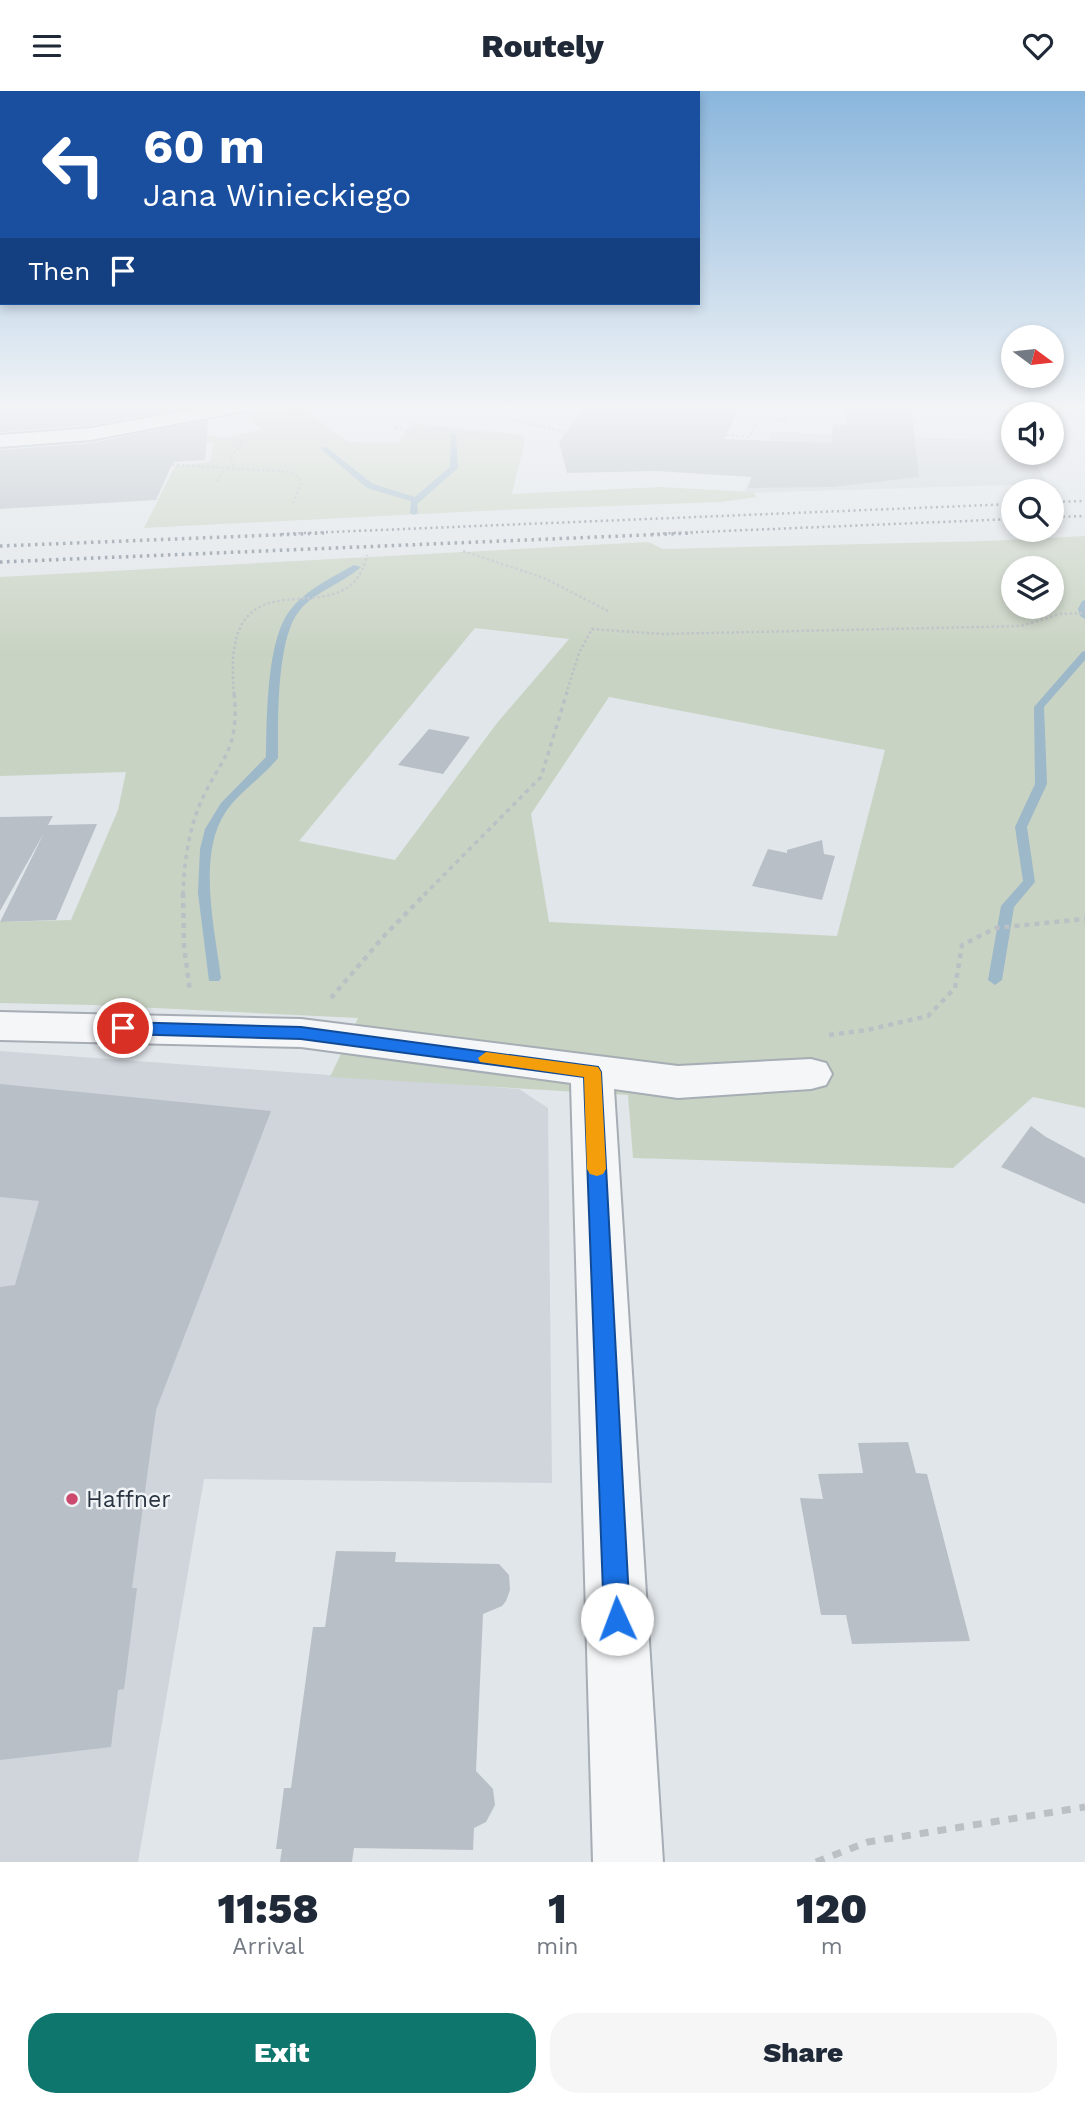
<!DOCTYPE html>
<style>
:root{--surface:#fff;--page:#f6f6f7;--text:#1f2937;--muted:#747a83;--accent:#0f766e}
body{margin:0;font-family:"Work Sans",sans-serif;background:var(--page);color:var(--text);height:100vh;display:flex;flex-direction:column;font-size:26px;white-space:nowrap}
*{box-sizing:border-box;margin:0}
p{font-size:23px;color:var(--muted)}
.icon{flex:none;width:38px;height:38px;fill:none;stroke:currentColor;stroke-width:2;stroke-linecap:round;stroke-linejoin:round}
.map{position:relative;height:1771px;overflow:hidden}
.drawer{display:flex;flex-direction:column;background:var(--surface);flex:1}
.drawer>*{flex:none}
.top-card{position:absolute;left:0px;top:0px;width:700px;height:214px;box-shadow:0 4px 10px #0003;background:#1a4fa0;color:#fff;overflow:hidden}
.needle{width:46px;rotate:105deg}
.buttons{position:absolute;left:1001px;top:234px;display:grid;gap:14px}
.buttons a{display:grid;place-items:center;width:63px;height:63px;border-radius:50%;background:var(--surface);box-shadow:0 4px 10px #0003;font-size:35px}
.pin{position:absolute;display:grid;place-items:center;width:60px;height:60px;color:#fff;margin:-30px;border:4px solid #fff;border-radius:50%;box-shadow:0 2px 7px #0007}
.me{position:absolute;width:77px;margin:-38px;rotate:358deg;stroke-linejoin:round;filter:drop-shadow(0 0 5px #0008)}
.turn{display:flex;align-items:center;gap:24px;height:147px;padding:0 28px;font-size:32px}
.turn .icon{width:91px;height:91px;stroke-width:2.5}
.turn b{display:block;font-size:49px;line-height:60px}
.then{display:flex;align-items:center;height:66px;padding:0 28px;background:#0003;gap:14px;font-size:26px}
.eta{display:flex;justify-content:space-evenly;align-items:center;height:119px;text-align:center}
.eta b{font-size:42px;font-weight:800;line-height:49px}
.action{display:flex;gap:14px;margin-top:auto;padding:14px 28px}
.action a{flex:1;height:80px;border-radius:28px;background:var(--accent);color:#fff;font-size:28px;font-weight:800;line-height:80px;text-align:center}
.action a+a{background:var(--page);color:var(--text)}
header{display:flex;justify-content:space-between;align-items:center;height:91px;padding:0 28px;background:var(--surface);font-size:32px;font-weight:800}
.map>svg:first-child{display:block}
.built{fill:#cfd5db}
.green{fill:#c9d3c3;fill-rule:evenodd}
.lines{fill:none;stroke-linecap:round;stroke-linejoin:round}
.stream{fill:#9db8c9;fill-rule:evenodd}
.building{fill:#b9bfc6}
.minor-casing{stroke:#a6adb4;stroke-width:4}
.path-far3{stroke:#bbc0c5;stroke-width:2.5;stroke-dasharray:2.5 2.5;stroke-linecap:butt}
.path-far2{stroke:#bbc0c5;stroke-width:3.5;stroke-dasharray:4.5 4.5;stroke-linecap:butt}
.path-far1{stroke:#bbc0c5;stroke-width:4.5;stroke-dasharray:5 5;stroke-linecap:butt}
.path{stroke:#bbc0c5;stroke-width:7;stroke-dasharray:9 9;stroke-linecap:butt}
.minor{fill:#f4f6f8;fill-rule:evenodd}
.rail-far1{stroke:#7b8793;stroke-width:2.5;stroke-dasharray:2 3.5;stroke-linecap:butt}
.rail{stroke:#7b8793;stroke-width:3.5;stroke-dasharray:2.5 4.5;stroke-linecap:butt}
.route{fill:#1a73e8;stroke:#114b97;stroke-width:2}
.slow{fill:#f59e0b}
.poi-dot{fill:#cb4a6d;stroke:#f1f4f7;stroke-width:2.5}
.labels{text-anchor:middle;stroke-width:5;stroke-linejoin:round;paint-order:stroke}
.near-poi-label{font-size:23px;fill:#2a3541;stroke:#f1f4f7;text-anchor:start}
</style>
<header><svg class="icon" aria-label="menu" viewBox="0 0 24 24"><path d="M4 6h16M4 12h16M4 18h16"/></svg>Routely<svg class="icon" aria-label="heart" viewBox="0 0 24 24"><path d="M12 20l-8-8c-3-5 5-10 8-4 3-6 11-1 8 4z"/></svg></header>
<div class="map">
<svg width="1085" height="1771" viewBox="0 0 1085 1771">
<rect width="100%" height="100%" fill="#e1e6ea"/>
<g class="built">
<polygon points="772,341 1013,350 1013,362 1031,362 1047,393 744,402"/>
<polygon points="0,960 519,998 548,1017 552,1392 204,1388 138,1771 0,1771"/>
</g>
<g class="green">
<polygon points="299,316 348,351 398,352 412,332 523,344 524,353 512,403 660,396 753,401 757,406 721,411 502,419 144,437 175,375 210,371 214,352 186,352 193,342 224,347 261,339 247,324"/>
<path d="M1085 445V1017L1033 1006 953 1077 633 1067 628 1004 330 986 358 927 93 914 0 912V831L71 829 118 719 126 681 0 685V486L648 451 663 458 985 450ZM1013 478H1052V516H1013ZM475 537 569 548 497 632 395 769 299 750ZM609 606 885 659 837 845 549 831 531 723Z"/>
</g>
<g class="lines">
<g class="stream">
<polygon points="451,342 456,343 458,377 417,413 418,422 414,424 410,422 411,410 367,397 320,357 326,356 373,393 415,406 450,376"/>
<path d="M354 474 361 476C343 492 316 500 300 519 276 546 278 632 278 667 262 687 239 701 225 722 197 765 215 839 221 887L219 890H209L198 802 200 758 205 738 221 712 266 666C267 628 266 548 291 518 307 498 333 486 354 474Z"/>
<polygon points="1085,509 1085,528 1080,525 1078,518 1082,510"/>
<polygon points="1085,560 1085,569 1044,616 1047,693 1027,736 1035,791 1014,816 1002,889 995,894 988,889 1001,815 1023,790 1015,736 1035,693 1034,616 1082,561"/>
</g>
</g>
<g class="building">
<polygon points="0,315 197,315 91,334 0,341"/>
<polygon points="586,315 688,315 737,322 724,348 831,352 833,333 846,334 846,315 911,315 919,386 833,396 748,397 752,386 656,380 567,382 559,351"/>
<polygon points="208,329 205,369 173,371 156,409 0,418 0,359 91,352"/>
<polygon points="429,638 470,646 443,683 398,674"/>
<polygon points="53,725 48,734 97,733 56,829 0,831 44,742 0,820 0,726"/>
<polygon points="822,749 824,763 835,765 822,809 752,795 768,758 787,762 787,759"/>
<polygon points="0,993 271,1020 156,1319 132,1497 137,1497 124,1598 118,1599 111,1656 0,1669 0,1196 15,1194 39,1110 0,1106"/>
<polygon points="1031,1035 1046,1046 1085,1067 1085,1113 1001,1076"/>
<polygon points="908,1351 916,1382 927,1383 970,1550 852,1553 846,1524 821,1524 800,1407 823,1408 818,1383 863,1382 858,1352"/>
<polygon points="336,1460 396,1461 395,1471 499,1473 509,1484 510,1499 506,1510 502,1515 483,1523 476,1680 493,1698 495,1714 486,1731 474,1737 473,1759 354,1757 352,1771 280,1771 282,1758 276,1758 284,1697 291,1697 313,1536 325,1536"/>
</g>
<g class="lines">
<defs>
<g id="minor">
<polygon points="213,315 253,315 244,320 91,349 0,356 0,344 91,337"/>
<polygon points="0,921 301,928 678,975 811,968 826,972 832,983 826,994 811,998 678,1007 614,998 663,1771 593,1771 571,992 301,956 0,949"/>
</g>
</defs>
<use href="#minor" class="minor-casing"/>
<g class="path-far3">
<polyline points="502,315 499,321 501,326 574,343 623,338 652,341 664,347 717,349 720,343 749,346 760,326 788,330"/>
<polyline points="595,322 588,329 595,339"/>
<polyline points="395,336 409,341 435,338 481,344"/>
<polyline points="650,340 668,332"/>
<polyline points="579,343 604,353 631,356"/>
<polyline points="235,349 243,351 230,367 235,377"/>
<polyline points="629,357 664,348"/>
<polyline points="162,373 291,381 302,390 293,412"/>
<polyline points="217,391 224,378"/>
<polyline points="463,460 544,487 608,520"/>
<path d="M234 603C219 445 347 556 367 464"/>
<polyline points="566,603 579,562 592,538 661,543 1021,535 1060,523 1085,522"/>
</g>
<g class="path-far2">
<path d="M183 804C184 773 188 742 200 713 221 665 240 661 234 601"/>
<polyline points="424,804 541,686 567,601"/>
</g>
<g class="path-far1">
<polyline points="183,802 184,855 190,900"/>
<polyline points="331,907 384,845 426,802"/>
<polyline points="829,944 867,939 928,925 955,897 962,854 996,837 1085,828"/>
</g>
<polyline class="path" points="816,1771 868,1751 1085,1716"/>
<use href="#minor" class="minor"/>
<g class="rail-far1">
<polyline points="1052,411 1085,410"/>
<polyline points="1052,426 1085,425"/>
<polyline points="282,443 1013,413"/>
<polyline points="652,443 1013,428"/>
</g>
<g class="rail">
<polyline points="0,455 324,442"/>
<polyline points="0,471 693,442"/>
</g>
</g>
<linearGradient id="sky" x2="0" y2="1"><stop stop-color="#8ab6dc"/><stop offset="0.56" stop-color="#f2f4f6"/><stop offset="1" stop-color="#f2f4f6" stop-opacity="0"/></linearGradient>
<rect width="1085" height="563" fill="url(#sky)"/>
<polygon class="route" points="123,931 301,936 598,976 601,981 630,1528 626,1537 617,1541 608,1537 604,1528 584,986 301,948 123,943 114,937"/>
<polygon class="slow" points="486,961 598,976 601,981 606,1078 603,1083 597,1085 590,1083 587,1078 584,986 480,971 478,967"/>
<circle class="poi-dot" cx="72" cy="1408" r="7"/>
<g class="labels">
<g class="near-poi-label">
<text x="86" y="1416">Haffner</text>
</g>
</g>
</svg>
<div class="buttons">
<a><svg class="needle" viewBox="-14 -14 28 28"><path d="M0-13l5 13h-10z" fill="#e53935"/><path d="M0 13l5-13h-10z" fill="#747a83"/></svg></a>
<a><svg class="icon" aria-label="sound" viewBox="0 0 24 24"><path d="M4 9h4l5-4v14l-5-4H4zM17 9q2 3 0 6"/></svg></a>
<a><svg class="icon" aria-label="search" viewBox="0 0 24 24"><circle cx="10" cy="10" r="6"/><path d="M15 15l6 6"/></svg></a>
<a><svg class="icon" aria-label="layers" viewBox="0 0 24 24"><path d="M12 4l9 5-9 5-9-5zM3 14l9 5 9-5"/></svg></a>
</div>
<div class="pin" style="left:123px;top:937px;background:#d93025"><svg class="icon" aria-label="arrive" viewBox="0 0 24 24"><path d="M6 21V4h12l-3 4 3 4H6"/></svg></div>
<svg class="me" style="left:617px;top:1528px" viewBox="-20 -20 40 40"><circle r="19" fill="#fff"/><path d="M0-13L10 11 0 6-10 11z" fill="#1a73e8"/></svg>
<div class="top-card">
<div class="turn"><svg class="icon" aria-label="left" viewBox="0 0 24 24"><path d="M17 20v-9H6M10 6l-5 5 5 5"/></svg><div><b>60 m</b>Jana Winieckiego</div></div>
<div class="then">Then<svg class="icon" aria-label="arrive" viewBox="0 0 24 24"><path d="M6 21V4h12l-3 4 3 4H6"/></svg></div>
</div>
</div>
<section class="drawer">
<div class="eta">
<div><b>11:58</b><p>Arrival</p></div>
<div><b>1</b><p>min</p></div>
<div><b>120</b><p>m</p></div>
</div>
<div class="action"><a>Exit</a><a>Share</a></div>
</section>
